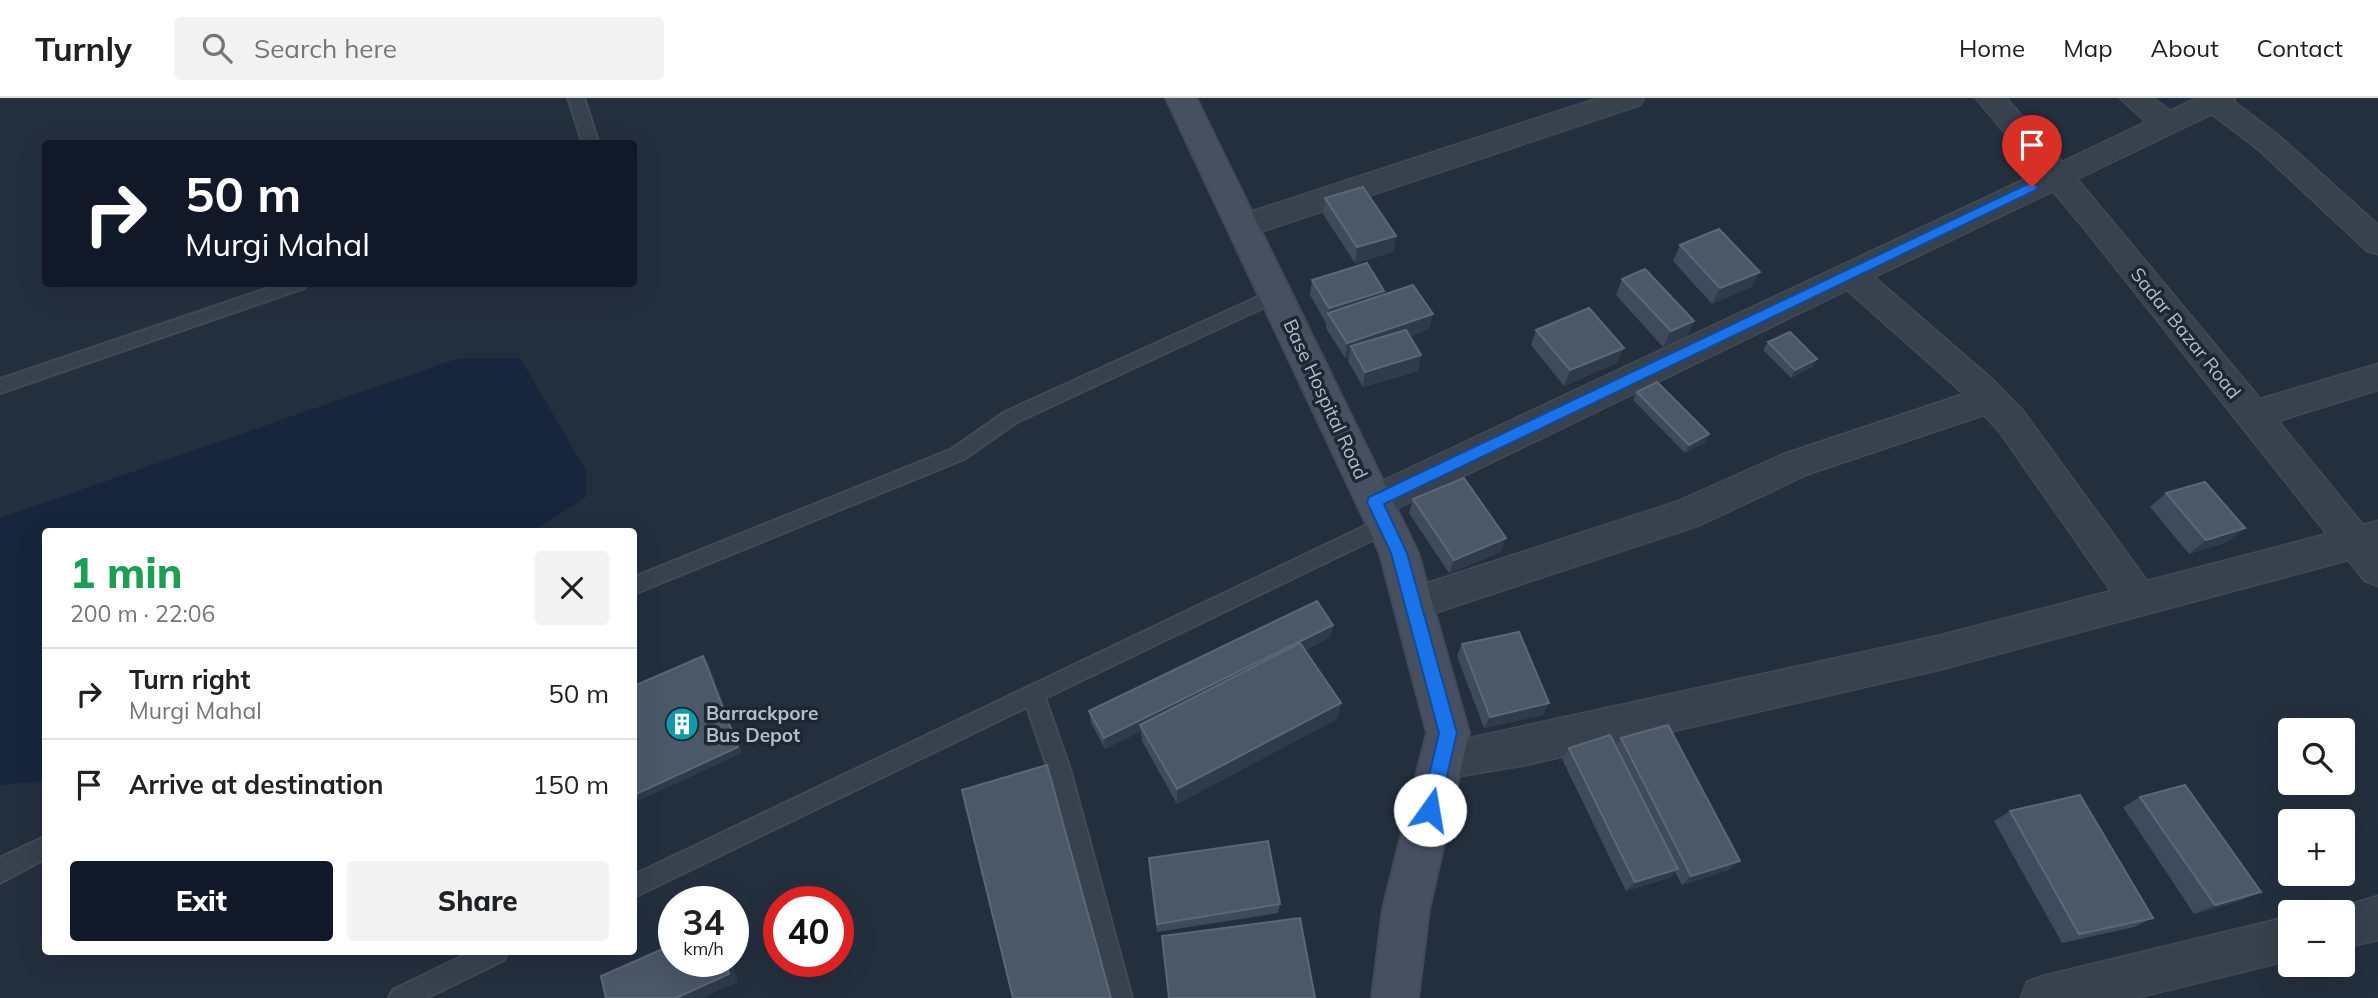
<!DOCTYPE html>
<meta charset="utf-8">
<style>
:root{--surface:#fff;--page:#f2f2f2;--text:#202124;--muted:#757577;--line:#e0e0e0;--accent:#111827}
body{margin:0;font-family:Mulish,sans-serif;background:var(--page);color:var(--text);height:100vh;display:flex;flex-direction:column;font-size:26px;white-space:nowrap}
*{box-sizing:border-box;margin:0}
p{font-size:23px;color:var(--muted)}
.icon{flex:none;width:38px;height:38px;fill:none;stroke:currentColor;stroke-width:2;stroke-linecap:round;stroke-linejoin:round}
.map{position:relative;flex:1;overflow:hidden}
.sheet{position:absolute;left:42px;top:430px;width:595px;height:427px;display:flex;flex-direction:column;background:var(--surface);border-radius:7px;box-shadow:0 7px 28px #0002}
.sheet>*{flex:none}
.hud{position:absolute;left:42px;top:42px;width:595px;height:147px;border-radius:7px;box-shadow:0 7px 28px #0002;background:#111827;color:#fff;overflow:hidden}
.buttons{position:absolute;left:2278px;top:620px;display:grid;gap:14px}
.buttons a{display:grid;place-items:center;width:77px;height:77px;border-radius:7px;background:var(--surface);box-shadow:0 7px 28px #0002;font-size:35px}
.speed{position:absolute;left:658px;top:788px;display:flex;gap:14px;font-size:35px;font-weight:700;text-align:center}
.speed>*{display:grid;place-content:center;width:91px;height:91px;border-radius:50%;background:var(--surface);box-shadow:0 7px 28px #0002;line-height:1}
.speed small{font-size:18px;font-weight:400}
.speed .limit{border:10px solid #d22;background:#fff;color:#111}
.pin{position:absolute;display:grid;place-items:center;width:60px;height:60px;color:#fff;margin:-72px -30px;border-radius:50% 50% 50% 0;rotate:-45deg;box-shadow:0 0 7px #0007}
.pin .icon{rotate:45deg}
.me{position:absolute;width:77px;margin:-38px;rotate:13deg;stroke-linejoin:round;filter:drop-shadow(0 0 5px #0008)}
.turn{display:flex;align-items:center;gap:24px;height:147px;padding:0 28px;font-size:32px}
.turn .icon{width:91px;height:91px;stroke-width:2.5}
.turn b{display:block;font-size:49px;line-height:60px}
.round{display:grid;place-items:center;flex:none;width:74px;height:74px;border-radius:7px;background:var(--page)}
.head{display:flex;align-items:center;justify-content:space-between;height:119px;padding:0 28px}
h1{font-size:42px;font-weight:800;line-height:52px;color:#1e9e55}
.cta{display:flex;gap:14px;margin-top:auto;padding:14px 28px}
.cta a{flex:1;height:80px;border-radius:7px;background:var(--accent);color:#fff;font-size:28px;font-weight:800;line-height:80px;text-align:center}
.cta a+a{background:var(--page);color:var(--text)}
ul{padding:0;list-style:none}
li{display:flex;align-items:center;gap:21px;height:91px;padding:0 28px;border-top:2px solid var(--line)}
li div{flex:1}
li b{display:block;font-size:26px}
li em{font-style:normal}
header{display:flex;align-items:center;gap:42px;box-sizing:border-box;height:98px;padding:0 35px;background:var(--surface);border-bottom:2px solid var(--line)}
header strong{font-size:33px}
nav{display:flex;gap:38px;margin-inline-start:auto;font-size:24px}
.search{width:490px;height:63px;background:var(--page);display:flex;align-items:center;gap:18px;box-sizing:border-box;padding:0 24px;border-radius:7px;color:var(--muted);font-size:26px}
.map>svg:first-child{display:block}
.water{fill:#17263c}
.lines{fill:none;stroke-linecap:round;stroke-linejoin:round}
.lane-casing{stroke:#414a57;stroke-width:4}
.street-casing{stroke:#414a57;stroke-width:3}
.secondary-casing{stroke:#414a57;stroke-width:4}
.lane{fill:#38414e;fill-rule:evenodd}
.street{fill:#38414e;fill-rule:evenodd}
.secondary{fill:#465061;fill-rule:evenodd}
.wall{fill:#3f4b5c}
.shaded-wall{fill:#2f3b4b}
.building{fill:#4b5868;stroke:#5c6777;stroke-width:2}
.route{fill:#1a73e8;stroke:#114b97;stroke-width:2}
.labels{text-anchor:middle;stroke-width:7;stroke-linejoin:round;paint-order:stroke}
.street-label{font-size:19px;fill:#b4bcc9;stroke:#1d2633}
.poi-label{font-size:19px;font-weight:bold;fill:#b4bcc9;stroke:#1d2633;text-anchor:start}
</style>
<header>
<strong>Turnly</strong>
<div class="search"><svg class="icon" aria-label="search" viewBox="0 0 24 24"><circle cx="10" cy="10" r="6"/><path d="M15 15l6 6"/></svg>Search here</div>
<nav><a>Home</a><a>Map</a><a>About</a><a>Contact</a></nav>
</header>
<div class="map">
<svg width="2378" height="900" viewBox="0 0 2378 900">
<rect width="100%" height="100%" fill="#242f3e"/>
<polygon class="water" points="459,260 520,260 586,372 586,399 532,434 46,434 45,683 0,687 0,420"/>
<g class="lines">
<defs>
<g id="lane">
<polygon points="568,0 584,0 599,46 583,46"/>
<polygon points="281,186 306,186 304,190 0,295 0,281"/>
<polygon points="1276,191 1282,193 1284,197 1282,201 1017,324 964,361 634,496 634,479 952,351 1005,314"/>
<polygon points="1386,418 1393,420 1396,426 1393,432 1045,600 1070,671 1132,900 1108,900 1048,671 1027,609 634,799 634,777"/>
<polygon points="46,738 46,760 0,785 0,760"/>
<polygon points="471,854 508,854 504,862 426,900 389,900 393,892"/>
</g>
<g id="street">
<polygon points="1599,0 1644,0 1640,7 1254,136 1243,139 1232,136 1228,128 1232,120"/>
<path d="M1976 0H2006L2062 64 2146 24 2120 0H2153L2170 13 2197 0H2235L2233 3 2279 38 2378 127V156L2367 153 2259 52 2212 16 2077 81 2260 301 2378 266V292L2278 323 2363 427 2378 423V488L2365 483 2348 462 1938 572 1526 667 1442 681 1428 675 1422 662 1428 649 1938 538 2111 493 1999 333 1984 317 1808 376 1700 427 1413 522 1400 518 1394 506 1400 494 1676 404 1784 356 1964 296 1847 192 1387 415 1374 419 1361 415 1356 404 1361 393 2038 75ZM2053 93 2084 130 2327 436 2147 483 2023 313 1994 283 1874 179Z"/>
<polygon points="2378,798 2378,842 2343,850 2343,814 2328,813"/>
<polygon points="2291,818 2291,862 2135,900 2021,900 2027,884 2043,878"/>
</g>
<polygon id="secondary" points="1166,0 1196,0 1418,455 1469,635 1429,811 1418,900 1372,900 1383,811 1427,635 1380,455"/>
</defs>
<use href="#lane" class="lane-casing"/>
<use href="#street" class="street-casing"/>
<use href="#secondary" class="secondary-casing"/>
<use href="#lane" class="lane"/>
<use href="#street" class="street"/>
<use href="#secondary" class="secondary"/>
</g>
<g class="wall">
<polygon points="1325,100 1396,138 1393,154 1355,165 1323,116"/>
<polygon points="1680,147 1752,189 1712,206 1673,163"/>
<polygon points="1622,181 1694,223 1687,238 1663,249 1616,197"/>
<polygon points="1312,182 1384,193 1384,196 1429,231 1410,238 1421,257 1418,273 1363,289 1348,263 1349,259 1345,260 1326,230 1326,225 1310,197"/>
<polygon points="1536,232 1617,265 1564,288 1531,247"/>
<polygon points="1768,244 1817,261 1812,269 1791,280 1763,252"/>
<polygon points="1637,294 1705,344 1685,355 1633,302"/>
<polygon points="2166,395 2228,444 2189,456 2150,409"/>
<polygon points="1413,401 1501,454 1449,475 1409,415"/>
<polygon points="1333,527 1330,539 1305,552 1341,605 1337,621 1177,706 1142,643 1141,633 1105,651 1091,625 1089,613"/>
<polygon points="1462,546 1549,605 1543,617 1484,630 1457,558"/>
<polygon points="1621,640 1729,772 1682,787 1675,774 1669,780 1626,793 1562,661 1569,650 1616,648"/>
<polygon points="2140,699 2240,803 2194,816 2123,709"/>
<polygon points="2010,713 2153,820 2134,829 2062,845 1994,723"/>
<polygon points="1149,770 1280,806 1278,815 1157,834"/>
</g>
<g class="shaded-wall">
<polygon points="1396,138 1393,154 1355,165 1357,149"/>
<polygon points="1760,174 1752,189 1712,206 1720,190"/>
<polygon points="1384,193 1382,208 1328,216 1329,210"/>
<polygon points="1433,216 1429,231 1356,257 1351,248 1349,259 1345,260 1347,245"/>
<polygon points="1694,223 1687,238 1663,249 1671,233"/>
<polygon points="1624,250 1617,265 1564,288 1570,272"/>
<polygon points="1421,257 1418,273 1363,289 1365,274"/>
<polygon points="1817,261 1812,269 1791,280 1795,272"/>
<polygon points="1709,336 1705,344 1685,355 1689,347"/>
<polygon points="2245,430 2228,444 2189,456 2206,442"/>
<polygon points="1506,440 1501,454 1449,475 1454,462"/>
<polygon points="1333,527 1330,539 1143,632 1140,627 1141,633 1105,651 1104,640"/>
<polygon points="703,558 708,564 742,655 634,705 634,697"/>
<polygon points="1341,605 1337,621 1177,706 1177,691"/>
<polygon points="1549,605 1543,617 1484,630 1490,619"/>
<polygon points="1740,763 1729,772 1682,787 1691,778"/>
<polygon points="1678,771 1669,780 1626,793 1635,784"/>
<polygon points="2261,794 2240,803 2194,816 2215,807"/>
<polygon points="725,863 732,863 738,884 702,900 676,900"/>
</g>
<g class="building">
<polygon points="1363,89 1396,138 1357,149 1325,100"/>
<polygon points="1719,131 1760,174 1720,190 1680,147"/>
<polygon points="1367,165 1384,193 1329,210 1312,182"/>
<polygon points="1645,171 1694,223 1671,233 1622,181"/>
<polygon points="1413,187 1433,216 1347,245 1328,215"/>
<polygon points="1589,210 1624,250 1570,272 1536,232"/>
<polygon points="1406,232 1421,257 1365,274 1351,248"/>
<polygon points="1790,234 1817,261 1795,272 1768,244"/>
<polygon points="1657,284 1709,336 1689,347 1637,294"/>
<polygon points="1464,380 1506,440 1454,462 1413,401"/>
<polygon points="2205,384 2245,430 2206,442 2166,395"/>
<polygon points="1317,503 1333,527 1104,640 1089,613"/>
<polygon points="1519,534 1549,605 1490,619 1462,546"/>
<polygon points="1300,545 1341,605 1177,691 1140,627"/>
<polygon points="703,558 738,649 634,697 634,588"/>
<polygon points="1668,627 1740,763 1691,778 1621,640"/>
<polygon points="1610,637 1678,771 1635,784 1569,650"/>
<polygon points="1047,667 1111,900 1013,900 962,692"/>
<polygon points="2185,687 2261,794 2215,807 2140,699"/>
<polygon points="2080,697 2153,820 2079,836 2010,713"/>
<polygon points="1268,743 1280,806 1157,826 1149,760"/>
<polygon points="1300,820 1315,900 1169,900 1162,838"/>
<polygon points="674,846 674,863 725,863 729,876 676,900 606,900 601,878"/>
</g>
<polygon class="route" points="2032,84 2038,89 2036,92 1384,406 1407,455 1457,635 1439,712 1436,718 1430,720 1423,718 1421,712 1439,635 1391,455 1367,404 1369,399"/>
<defs>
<symbol id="building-disc" viewBox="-11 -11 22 22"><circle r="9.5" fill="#0f9aa8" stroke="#1d2633"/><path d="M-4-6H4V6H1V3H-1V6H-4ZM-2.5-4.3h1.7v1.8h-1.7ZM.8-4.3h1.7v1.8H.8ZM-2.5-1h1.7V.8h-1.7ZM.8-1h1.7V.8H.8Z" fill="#fff"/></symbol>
</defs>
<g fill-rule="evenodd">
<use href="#building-disc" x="663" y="607" width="38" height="38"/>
</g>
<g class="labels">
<g class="street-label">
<text transform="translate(2186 235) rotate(51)" y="7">Sadar Bazar Road</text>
<text transform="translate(1326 301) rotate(65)" y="7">Base Hospital Road</text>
</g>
<g class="poi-label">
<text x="706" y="622">Barrackpore<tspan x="706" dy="22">Bus Depot</tspan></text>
</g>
</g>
</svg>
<div class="buttons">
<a><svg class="icon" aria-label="search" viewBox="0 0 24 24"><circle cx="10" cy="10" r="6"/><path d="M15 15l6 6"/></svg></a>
<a>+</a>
<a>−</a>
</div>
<div class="speed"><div>34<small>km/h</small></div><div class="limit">40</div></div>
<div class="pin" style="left:2032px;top:89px;background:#d93025"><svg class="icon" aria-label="arrive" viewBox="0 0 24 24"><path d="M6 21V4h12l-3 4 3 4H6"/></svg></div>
<svg class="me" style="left:1430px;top:712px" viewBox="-20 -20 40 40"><circle r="19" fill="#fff"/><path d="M0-13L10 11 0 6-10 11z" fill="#1a73e8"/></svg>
<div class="hud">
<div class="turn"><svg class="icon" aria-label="right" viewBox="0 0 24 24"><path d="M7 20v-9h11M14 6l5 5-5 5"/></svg><div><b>50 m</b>Murgi Mahal</div></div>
</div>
<section class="sheet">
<div class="head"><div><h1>1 min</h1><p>200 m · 22:06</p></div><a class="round"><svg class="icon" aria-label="close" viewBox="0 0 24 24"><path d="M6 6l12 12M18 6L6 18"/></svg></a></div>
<ul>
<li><svg class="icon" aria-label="right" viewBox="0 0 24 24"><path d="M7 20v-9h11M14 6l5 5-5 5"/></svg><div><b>Turn right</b><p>Murgi Mahal</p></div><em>50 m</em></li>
<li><svg class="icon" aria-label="arrive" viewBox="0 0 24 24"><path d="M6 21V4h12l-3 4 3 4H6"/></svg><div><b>Arrive at destination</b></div><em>150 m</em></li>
</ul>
<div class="cta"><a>Exit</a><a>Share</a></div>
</section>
</div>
